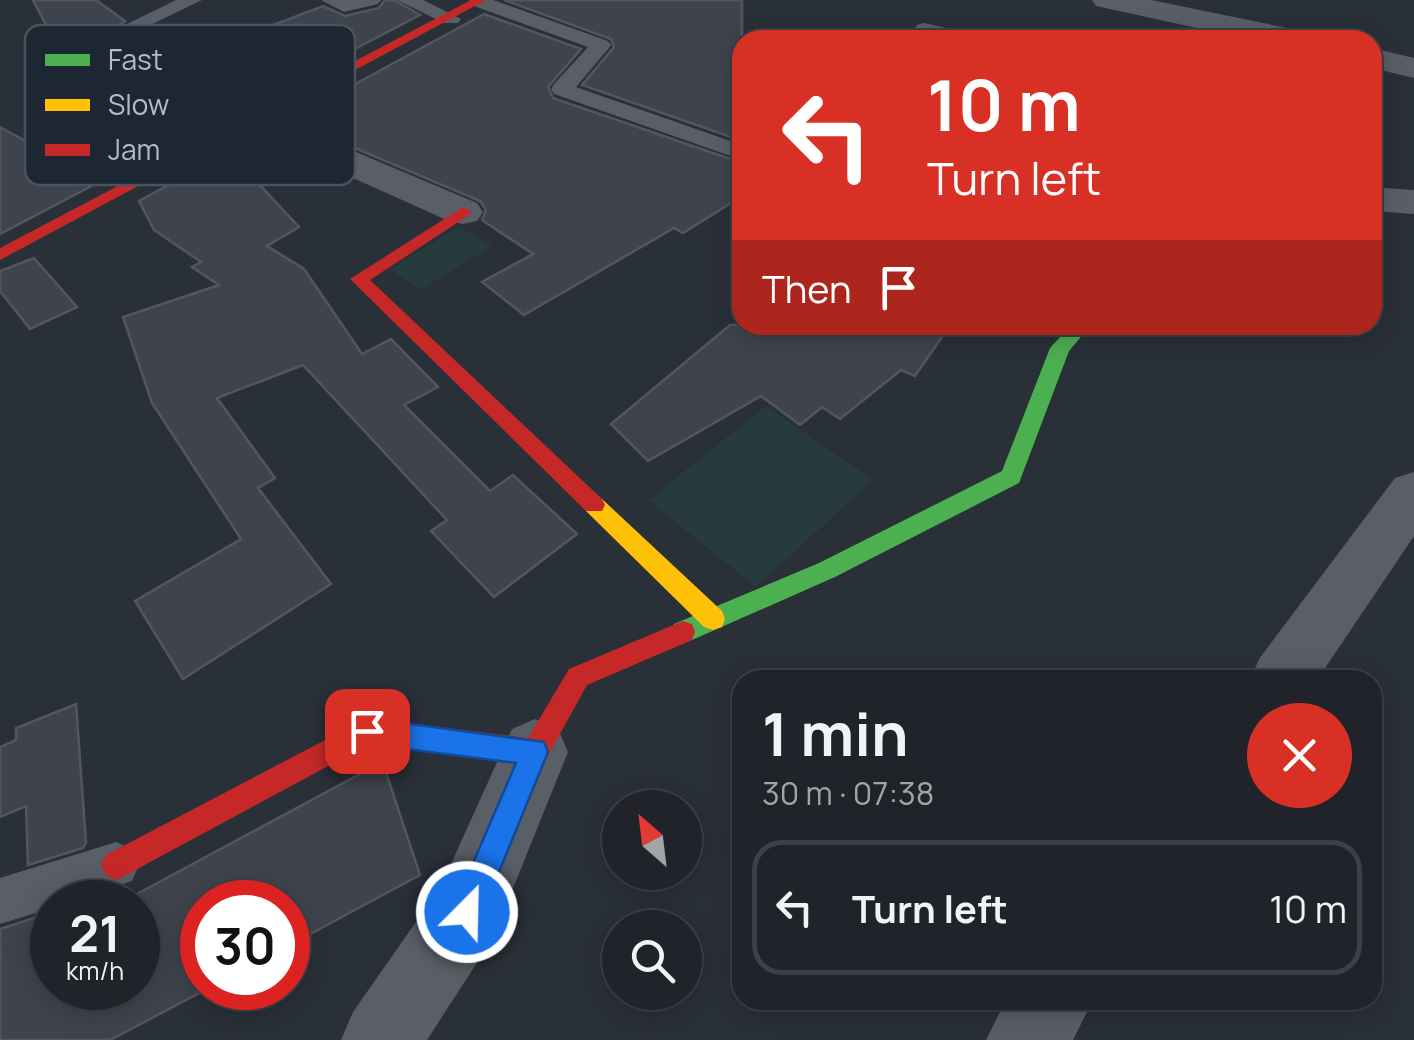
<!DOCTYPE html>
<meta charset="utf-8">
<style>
:root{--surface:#20242a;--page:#2d3036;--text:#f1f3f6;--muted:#a2a4a8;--line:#3d4147}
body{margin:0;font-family:Manrope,sans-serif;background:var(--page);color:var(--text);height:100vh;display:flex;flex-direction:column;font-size:38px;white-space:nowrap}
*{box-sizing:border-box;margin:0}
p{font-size:32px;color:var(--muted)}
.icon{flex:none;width:55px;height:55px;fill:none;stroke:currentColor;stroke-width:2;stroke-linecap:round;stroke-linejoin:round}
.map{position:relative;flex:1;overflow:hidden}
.panel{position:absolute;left:732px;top:670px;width:650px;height:340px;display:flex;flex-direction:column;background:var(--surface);border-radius:30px;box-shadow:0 5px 25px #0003,0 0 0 2px var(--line)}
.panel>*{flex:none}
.guide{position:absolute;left:732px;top:30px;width:650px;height:305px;border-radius:30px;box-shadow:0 5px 25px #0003,0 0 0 2px var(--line);background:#d93025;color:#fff;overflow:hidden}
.needle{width:65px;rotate:332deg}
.tools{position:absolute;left:602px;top:790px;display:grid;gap:20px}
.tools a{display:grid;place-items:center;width:100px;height:100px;border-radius:50%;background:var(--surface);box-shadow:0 5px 25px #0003,0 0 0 2px var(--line);font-size:50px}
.speed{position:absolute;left:30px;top:880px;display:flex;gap:20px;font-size:50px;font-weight:700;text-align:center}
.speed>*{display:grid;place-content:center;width:130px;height:130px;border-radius:50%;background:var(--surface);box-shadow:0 5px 25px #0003,0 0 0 2px var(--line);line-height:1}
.speed small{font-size:25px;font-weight:400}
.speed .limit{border:15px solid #d22;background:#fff;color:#111}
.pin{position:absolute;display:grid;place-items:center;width:85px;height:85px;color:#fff;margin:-42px;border-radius:20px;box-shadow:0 5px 15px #0006}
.me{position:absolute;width:110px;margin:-55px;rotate:23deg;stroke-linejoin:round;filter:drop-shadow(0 0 8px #0008)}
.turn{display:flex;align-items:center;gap:35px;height:210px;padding:0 30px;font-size:45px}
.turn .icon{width:130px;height:130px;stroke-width:2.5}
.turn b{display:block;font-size:70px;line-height:85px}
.then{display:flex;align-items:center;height:95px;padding:0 30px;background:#0003;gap:20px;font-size:38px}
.round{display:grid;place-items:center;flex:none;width:105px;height:105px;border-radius:52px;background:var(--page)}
.summary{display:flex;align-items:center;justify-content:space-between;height:170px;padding:0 30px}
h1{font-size:60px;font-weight:700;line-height:75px}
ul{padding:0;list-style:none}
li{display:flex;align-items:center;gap:30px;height:135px;margin:0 20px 15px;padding:0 10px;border:5px solid var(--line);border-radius:30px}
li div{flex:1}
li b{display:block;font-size:38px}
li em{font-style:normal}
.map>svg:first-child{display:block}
.green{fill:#273a3e}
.building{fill:#3f444c;stroke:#52575f;stroke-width:2.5}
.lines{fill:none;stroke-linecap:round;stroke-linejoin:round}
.lane{fill:#5a5e66;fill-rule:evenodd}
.street{fill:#5a5e66;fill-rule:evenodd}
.fast{fill:#4caf50;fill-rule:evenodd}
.slow{fill:#ffc107;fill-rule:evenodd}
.jam{fill:#c62828;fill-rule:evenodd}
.route{fill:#1a73e8;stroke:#114b97;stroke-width:2.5}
.key{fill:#1d2633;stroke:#4a5360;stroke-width:2.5}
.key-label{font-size:28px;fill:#b4bcc9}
</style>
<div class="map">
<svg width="1414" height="1040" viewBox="0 0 1414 1040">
<rect width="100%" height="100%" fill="#2a3038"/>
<g class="green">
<polygon points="459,227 492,246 421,290 389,269"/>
<polygon points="766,406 873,480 756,587 648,500"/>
</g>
<g class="building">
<polygon points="33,0 96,0 125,21 120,25 121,29 131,35 142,33 190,69 171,90 205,127 122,170"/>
<polygon points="385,0 394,0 420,15 255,101 197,54 323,6 345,16 379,8"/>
<polygon points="504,0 742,0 742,141 582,85 614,47 611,39"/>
<polygon points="484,14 581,49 548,87 553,98 742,163 742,196 683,233 674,228 524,315 482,282 533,254 482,220 486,210 480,201 289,120"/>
<polygon points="0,127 99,182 0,234"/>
<polygon points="229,152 299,227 267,246 304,269 362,354 391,339 438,387 404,405 490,491 513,475 577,534 494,597 431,531 447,520 303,365 217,398 275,478 258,488 331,584 183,679 135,601 241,539 152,403 123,317 219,285 192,267 201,262 154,230 139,201"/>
<polygon points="34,258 77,307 30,329 0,291 0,271"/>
<polygon points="730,325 957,325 942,337 915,376 901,370 840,419 822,407 800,425 761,396 648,461 611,424"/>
<polygon points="76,704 86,843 83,848 28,865 26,806 0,817 0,747 16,740 16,728"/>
<polygon points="373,767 385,769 420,875 288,946 288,902 202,902 202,988 209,988 110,1040 0,1040 0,929 52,912 52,988 138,988 138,902 122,902"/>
</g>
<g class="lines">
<g class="lane">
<polygon points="176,0 202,0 140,30 133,32 123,26"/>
<polygon points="321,0 381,0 378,4 344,12"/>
<polygon points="397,0 423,0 461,19 458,23 444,23"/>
<polygon points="469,0 493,0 608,41 611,45 608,49 576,87 742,145 742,160 554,94 551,89 554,84 588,47 471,5"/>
<polygon points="924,23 982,36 985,40 930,36 927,40 907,40 917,25"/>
<polygon points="116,842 132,849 139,865 132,881 69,902 52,902 52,908 0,924 0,878"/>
</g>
<g class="street">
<polygon points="1092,0 1151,0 1297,30 1308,33 1313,40 1252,40 1096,6"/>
<polygon points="1372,48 1414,58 1414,78 1372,68"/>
<polygon points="254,109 477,203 483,212 477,221 463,224 449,221 241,128 236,120 241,112"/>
<polygon points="1372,187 1414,190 1414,214 1372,211"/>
<polygon points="1414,472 1414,536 1317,680 1250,680 1259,659 1395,478"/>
<polygon points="535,719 558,729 568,752 493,938 427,1040 341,1040 353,1012 441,886 512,729"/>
<polygon points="1006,1000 1093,1000 1073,1040 986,1040"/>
</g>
<polygon class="fast" points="1071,325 1091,325 1069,351 1019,483 835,577 692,640 683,643 674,640 671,632 674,624 819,563 1002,471 1050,348"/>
<polygon class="slow" points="594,496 602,499 722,611 725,619 722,627 713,630 704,627 586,511 583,505 586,499"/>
<g class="jam">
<polygon points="471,0 486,0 0,260 0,248"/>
<polygon points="463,207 471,212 469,215 370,280 602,499 605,505 602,511 586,511 350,279"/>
<polygon points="683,621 692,624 695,632 692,640 587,685 545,761 535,765 369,744 126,875 116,880 106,875 101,865 106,855 367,718 528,738 569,669"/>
</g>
</g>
<polygon class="route" points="367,718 544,742 548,752 478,923 467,927 456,923 452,912 516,763 367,744 357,740 354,731 357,722"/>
<rect x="25" y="25" width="330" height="160" rx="15" class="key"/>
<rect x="45" y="54" width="45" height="12" fill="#4caf50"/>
<rect x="45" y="99" width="45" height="12" fill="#ffc107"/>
<rect x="45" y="144" width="45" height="12" fill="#c62828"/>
<g class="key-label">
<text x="108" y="70">Fast</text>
<text x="108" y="115">Slow</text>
<text x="108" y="160">Jam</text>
</g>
</svg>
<div class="tools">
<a><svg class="needle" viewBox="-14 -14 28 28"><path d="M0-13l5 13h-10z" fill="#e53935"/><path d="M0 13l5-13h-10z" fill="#a2a4a8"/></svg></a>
<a><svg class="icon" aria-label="search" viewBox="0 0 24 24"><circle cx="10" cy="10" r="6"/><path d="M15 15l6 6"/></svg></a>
</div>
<div class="speed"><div>21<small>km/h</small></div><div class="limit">30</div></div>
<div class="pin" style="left:367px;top:731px;background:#d93025"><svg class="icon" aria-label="arrive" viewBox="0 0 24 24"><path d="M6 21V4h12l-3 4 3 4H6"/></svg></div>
<svg class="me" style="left:467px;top:912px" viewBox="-20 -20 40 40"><circle r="17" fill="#1a73e8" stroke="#fff" stroke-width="3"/><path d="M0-11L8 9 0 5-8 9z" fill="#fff"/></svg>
<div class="guide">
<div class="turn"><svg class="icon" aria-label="left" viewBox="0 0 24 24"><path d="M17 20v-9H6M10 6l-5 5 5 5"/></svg><div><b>10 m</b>Turn left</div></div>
<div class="then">Then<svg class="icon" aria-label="arrive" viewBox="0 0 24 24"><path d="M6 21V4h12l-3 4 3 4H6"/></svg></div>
</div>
<section class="panel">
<div class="summary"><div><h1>1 min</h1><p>30 m · 07:38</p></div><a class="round" style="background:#d93025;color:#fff"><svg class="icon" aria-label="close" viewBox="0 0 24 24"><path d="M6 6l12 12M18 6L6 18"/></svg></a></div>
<ul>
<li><svg class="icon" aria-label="left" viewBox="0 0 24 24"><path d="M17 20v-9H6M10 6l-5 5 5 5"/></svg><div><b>Turn left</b></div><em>10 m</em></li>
</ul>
</section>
</div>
